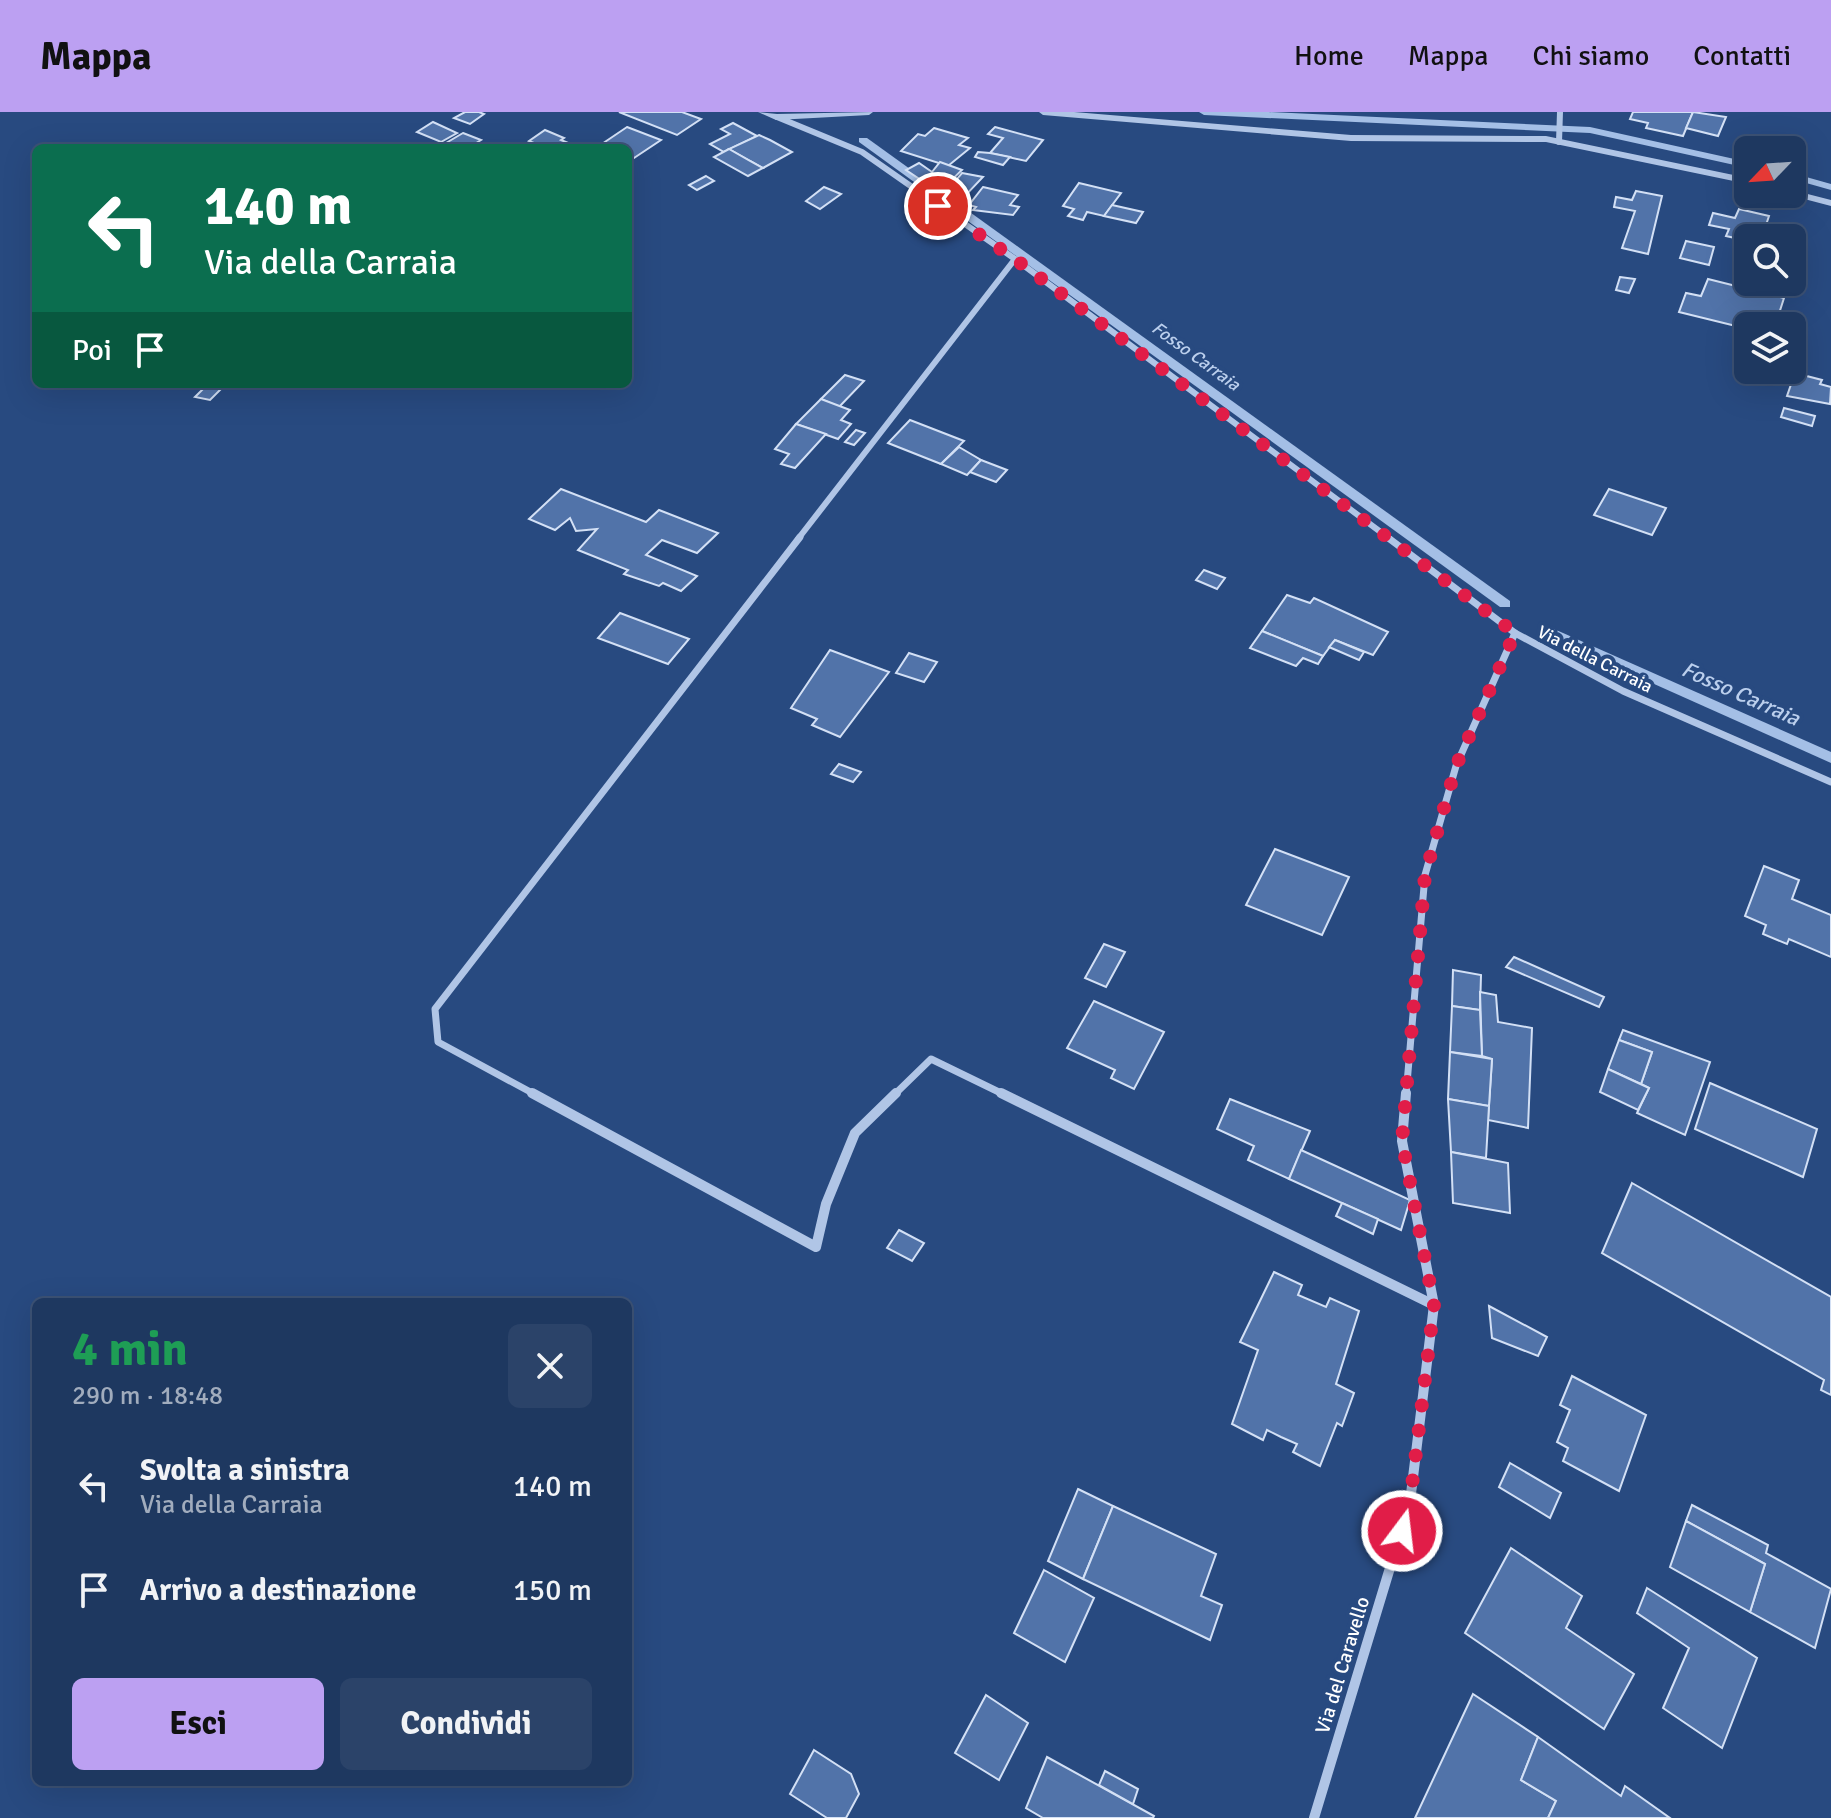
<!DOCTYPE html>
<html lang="it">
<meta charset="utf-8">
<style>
:root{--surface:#1e3860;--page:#2b4369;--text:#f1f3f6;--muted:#a1acbd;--line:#3c5275;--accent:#bca0f2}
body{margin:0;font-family:Signika,sans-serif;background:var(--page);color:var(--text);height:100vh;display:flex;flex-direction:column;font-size:30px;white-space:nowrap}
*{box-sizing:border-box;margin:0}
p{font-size:26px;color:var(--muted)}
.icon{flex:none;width:44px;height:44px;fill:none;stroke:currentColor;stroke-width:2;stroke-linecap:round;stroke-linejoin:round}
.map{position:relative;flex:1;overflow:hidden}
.drawer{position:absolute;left:32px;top:1186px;width:600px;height:488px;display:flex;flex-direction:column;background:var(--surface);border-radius:12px;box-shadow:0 8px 32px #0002,0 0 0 2px var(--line)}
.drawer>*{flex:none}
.guide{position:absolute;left:32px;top:32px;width:600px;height:244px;border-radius:12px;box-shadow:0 8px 32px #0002,0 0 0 2px var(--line);background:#0b6e4f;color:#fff;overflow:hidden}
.needle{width:52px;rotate:245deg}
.fabs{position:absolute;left:1734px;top:24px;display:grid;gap:16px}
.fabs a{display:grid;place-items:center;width:72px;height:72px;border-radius:12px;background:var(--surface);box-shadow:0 8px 32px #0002,0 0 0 2px var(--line);font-size:40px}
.pin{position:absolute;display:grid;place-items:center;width:68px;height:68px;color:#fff;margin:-34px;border:4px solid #fff;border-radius:50%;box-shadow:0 2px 8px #0007}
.me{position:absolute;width:88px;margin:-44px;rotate:15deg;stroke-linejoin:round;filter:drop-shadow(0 0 6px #0008)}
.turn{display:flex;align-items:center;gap:28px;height:168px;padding:0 40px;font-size:36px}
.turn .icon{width:104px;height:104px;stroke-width:2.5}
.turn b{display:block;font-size:56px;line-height:68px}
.then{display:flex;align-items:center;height:76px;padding:0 40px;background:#0003;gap:16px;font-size:30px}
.round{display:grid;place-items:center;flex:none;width:84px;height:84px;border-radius:12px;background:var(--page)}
.headline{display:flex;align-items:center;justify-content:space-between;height:136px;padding:0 40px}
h1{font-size:48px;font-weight:700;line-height:60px;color:#1e9e55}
.action{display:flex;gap:16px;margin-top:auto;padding:16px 40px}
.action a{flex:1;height:92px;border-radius:12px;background:var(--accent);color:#111;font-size:32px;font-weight:700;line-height:92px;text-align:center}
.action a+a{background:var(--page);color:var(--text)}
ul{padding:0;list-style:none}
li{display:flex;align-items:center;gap:24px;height:104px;padding:0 40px}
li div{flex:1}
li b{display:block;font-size:30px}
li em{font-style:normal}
header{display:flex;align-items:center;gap:48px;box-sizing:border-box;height:112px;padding:0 40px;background:var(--accent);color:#111}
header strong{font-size:38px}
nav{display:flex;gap:44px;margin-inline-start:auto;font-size:28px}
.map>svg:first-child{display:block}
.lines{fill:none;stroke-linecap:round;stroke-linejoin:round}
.stream{fill:#a4bfe6;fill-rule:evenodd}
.building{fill:#5173a9;stroke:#d3e0f5;stroke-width:2}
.minor-far2{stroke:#b0c5e6;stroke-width:6}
.minor-far1{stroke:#b0c5e6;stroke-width:7}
.minor{stroke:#b0c5e6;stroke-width:10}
.tertiary{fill:#b0c5e6;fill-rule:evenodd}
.route{stroke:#e11d48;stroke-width:14;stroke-dasharray:0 25.2}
.labels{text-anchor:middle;stroke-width:8;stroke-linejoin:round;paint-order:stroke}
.far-water-label{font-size:18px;font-style:italic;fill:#bbcfed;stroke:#284a80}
.far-street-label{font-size:18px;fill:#fff;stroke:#284a80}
.street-label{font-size:20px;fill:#fff;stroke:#284a80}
.water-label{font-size:22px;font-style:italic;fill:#bbcfed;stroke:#284a80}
</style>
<header>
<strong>Mappa</strong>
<nav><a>Home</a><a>Mappa</a><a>Chi siamo</a><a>Contatti</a></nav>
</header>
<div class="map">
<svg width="1831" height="1706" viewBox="0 0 1831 1706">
<rect width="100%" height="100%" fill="#284a80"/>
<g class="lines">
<g class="stream">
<polygon points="1199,0 1268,0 1590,15 1748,50 1748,56 1590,21 1204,3"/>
<polygon points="859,26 867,26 1510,489 1510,495 1500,495 859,30"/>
<polygon points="1792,61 1831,72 1831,78 1792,67"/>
<polygon points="1545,513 1831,640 1831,651 1540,521 1540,515"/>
</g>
</g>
<g class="building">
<polygon points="479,0 484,2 470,12 454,6 465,0"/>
<polygon points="619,0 682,0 701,7 677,23"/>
<polygon points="1633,0 1693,0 1683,24 1646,16 1648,11 1630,7"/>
<polygon points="1693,0 1726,5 1718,24 1686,16"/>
<polygon points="433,10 457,21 441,30 417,20"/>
<polygon points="733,11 757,24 724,40 710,32 730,22 721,17"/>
<polygon points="627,15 661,28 628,50 628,36 596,36"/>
<polygon points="995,15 1043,28 1026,49 990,41 1003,26 988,22"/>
<polygon points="934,16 968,26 959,33 970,36 948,54 901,39 918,22 925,24"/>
<polygon points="545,18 564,26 561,28 580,36 546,36 529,29"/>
<polygon points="463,21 481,28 468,36 446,31"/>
<polygon points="759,23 770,28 792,40 763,56 729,37"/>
<polygon points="729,37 750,49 763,56 748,64 714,45"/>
<polygon points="978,40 990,41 1010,45 1003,53 975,45"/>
<polygon points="940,50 962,58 939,80 906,58 919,51 932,60"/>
<polygon points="962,61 983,65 964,85 946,80"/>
<polygon points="706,64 714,69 697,78 689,73"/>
<polygon points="1079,71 1121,81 1104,104 1087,100 1083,108 1068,104 1074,97 1063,94"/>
<polygon points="824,75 841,82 820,97 806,89"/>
<polygon points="983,75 1018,83 1010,93 1019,95 1013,103 973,98 976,95 969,93"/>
<polygon points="1636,79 1662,84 1648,142 1622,136 1635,99 1614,95 1616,85 1632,88"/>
<polygon points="1112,93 1143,100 1136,111 1104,104"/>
<polygon points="1739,97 1769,104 1763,122 1748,126 1748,129 1726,124 1729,117 1709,113 1713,101 1735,106"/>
<polygon points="1686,129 1714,135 1709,153 1680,146"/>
<polygon points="1620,165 1635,167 1629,181 1616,178"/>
<polygon points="1708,167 1784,186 1775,214 1748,214 1748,217 1679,200 1686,181 1701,184"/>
<polygon points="1795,261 1822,268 1820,272 1831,275 1830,292 1787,284"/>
<polygon points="845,263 864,269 839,295 821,287"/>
<polygon points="207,273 221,277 210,288 195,285"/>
<polygon points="821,287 850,298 841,308 851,312 838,327 796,312"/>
<polygon points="1784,296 1815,304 1812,314 1781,305"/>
<polygon points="910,308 964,329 941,352 888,331"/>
<polygon points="796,312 826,322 795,356 781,352 789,342 775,337"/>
<polygon points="856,318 865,321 854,333 845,330"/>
<polygon points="959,335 981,348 967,363 941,352"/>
<polygon points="981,348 1007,358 996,370 970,360"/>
<polygon points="561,377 646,410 659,398 718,421 697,441 662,428 646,443 697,464 681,479 663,471 659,474 624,462 628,458 578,438 597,417 576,419 570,406 555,418 529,407"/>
<polygon points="1609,377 1666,396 1652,423 1594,403"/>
<polygon points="1204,458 1225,466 1217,477 1196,468"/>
<polygon points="1287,483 1310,491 1314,486 1388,520 1373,543 1335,528 1323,544 1262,519"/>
<polygon points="620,501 689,527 668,552 598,526"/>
<polygon points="1262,519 1323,544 1318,552 1303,546 1296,554 1250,536"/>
<polygon points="1335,528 1364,540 1359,548 1329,535"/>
<polygon points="830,538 889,560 840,625 812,613 817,607 791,596"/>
<polygon points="909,541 937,550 924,570 896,561"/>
<polygon points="839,652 861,660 853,670 831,662"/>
<polygon points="1275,737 1349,765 1322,823 1246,793"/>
<polygon points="1764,754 1799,768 1792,787 1831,803 1831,845 1789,827 1787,832 1763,822 1766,813 1745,804"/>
<polygon points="1104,832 1125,840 1106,875 1085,866"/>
<polygon points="1514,845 1604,885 1599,895 1506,855"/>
<polygon points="1453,858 1481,863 1480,898 1452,894"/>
<polygon points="1480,880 1496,883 1498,910 1532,916 1528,1016 1488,1008 1492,947 1482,944"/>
<polygon points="1094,889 1164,920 1134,977 1111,966 1115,958 1067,936"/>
<polygon points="1452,894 1480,898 1482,944 1450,940"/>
<polygon points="1623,918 1710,950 1685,1023 1637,1001 1649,976 1641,972 1652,940 1619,928"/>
<polygon points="1619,928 1652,940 1641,972 1608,957"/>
<polygon points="1450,940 1492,947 1489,994 1448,987"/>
<polygon points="1608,957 1649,976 1638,998 1600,980"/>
<polygon points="1710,971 1817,1017 1803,1065 1695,1017"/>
<polygon points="1230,987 1310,1019 1289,1067 1248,1048 1254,1034 1217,1017"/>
<polygon points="1448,987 1489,994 1486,1046 1451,1040"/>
<polygon points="1301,1038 1410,1088 1401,1118 1289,1067"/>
<polygon points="1451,1040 1508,1051 1510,1101 1453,1091"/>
<polygon points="1632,1071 1831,1185 1831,1283 1821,1278 1824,1268 1602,1141"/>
<polygon points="1342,1091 1378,1107 1373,1122 1336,1104"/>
<polygon points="899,1118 924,1131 912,1149 887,1136"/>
<polygon points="1274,1160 1302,1173 1298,1183 1326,1195 1330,1186 1359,1199 1336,1272 1354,1281 1342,1314 1337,1311 1320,1354 1293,1340 1297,1332 1281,1325 1267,1318 1263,1328 1232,1312 1258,1238 1240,1230"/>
<polygon points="1489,1194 1547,1225 1538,1244 1492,1226"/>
<polygon points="1572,1264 1646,1303 1619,1379 1563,1349 1568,1336 1557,1330 1570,1298 1560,1293"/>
<polygon points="1510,1351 1561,1381 1550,1406 1499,1375"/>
<polygon points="1078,1377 1113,1394 1083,1467 1048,1449"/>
<polygon points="1692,1393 1768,1433 1766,1441 1831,1477 1815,1536 1750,1500 1765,1452 1686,1409"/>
<polygon points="1113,1394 1216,1442 1201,1484 1222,1493 1210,1528 1083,1467"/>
<polygon points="1686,1409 1765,1452 1750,1500 1670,1455"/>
<polygon points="1511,1436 1582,1484 1566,1516 1634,1562 1604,1617 1465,1521"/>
<polygon points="1044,1458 1094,1486 1065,1550 1014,1521"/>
<polygon points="1647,1476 1757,1546 1722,1636 1663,1596 1689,1536 1637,1501"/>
<polygon points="1473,1582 1538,1625 1521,1668 1556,1689 1548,1706 1415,1706"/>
<polygon points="986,1583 1028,1611 999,1668 955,1641"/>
<polygon points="1538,1625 1621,1684 1625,1674 1670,1706 1548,1706 1556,1689 1521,1668"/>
<polygon points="814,1638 851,1662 859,1682 846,1706 827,1706 790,1682"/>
<polygon points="1047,1645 1154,1704 1153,1706 1043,1706 1026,1696"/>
<polygon points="1105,1659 1138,1677 1133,1692 1099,1673"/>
</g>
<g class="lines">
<g class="minor-far2">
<polyline points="777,5 862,40 1015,147 1390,427"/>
<polyline points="1559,30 1560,0"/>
<polyline points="798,427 1015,147"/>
</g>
<g class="minor-far1">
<polyline points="1387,425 1515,521 1623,579 1831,670"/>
<polyline points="536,983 438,930 435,897 800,425"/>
<polyline points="894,983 931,947 1005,983"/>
<polyline points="1406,983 1425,763 1456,654 1515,521"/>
</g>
<g class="minor">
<polyline points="532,981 816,1135 826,1092 855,1021 896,981"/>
<polyline points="1001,981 1434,1193"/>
<polyline points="1314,1706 1410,1390 1434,1193 1402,1029 1406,981"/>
</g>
<g class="tertiary">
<polygon points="758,0 777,2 873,0 869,3 776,8"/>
<polygon points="1039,0 1074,0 1351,23 1546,24 1748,66 1748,72 1546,30 1351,29 1043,3"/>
<polygon points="1792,78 1831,88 1831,94 1789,83 1792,82"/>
</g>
</g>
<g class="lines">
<polyline class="route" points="938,94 1015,147 1515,521 1456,654 1425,763 1402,1029 1434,1193 1410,1390 1402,1419"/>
</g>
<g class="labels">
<g class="far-water-label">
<text transform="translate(1196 244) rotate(36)" y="6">Fosso Carraia</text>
</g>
<g class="far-street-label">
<text transform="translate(1595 547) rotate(27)" y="6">Via della Carraia</text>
</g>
<g class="street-label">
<text transform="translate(1342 1553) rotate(-73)" y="7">Via del Caravello</text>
</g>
<g class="water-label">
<text transform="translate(1741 581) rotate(24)" y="8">Fosso Carraia</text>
</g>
</g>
</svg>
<div class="fabs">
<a><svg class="needle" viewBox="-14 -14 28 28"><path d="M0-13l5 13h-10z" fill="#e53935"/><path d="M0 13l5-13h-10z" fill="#a1acbd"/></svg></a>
<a><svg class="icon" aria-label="search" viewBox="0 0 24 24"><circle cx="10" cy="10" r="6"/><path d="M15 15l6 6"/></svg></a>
<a><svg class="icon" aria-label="layers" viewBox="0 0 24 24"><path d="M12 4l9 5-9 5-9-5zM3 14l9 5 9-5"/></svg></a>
</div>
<div class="pin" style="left:938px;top:94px;background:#d93025"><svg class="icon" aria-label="arrive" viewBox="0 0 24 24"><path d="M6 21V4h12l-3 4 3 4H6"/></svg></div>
<svg class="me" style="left:1402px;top:1419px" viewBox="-20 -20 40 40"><circle r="17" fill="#e11d48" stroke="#fff" stroke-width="3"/><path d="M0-11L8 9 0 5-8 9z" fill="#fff"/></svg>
<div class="guide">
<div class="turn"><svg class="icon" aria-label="left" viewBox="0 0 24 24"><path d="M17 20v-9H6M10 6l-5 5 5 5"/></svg><div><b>140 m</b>Via della Carraia</div></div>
<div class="then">Poi<svg class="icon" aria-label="arrive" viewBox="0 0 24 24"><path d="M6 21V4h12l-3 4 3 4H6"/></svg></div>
</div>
<section class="drawer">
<div class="headline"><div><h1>4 min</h1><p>290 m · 18:48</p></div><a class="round"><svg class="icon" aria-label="close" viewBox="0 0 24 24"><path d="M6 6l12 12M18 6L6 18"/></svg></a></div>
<ul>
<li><svg class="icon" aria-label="left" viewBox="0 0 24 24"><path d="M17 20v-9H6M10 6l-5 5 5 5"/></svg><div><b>Svolta a sinistra</b><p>Via della Carraia</p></div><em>140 m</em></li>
<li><svg class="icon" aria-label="arrive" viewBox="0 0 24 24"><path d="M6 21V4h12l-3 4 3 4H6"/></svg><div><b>Arrivo a destinazione</b></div><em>150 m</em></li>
</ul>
<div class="action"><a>Esci</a><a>Condividi</a></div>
</section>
</div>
